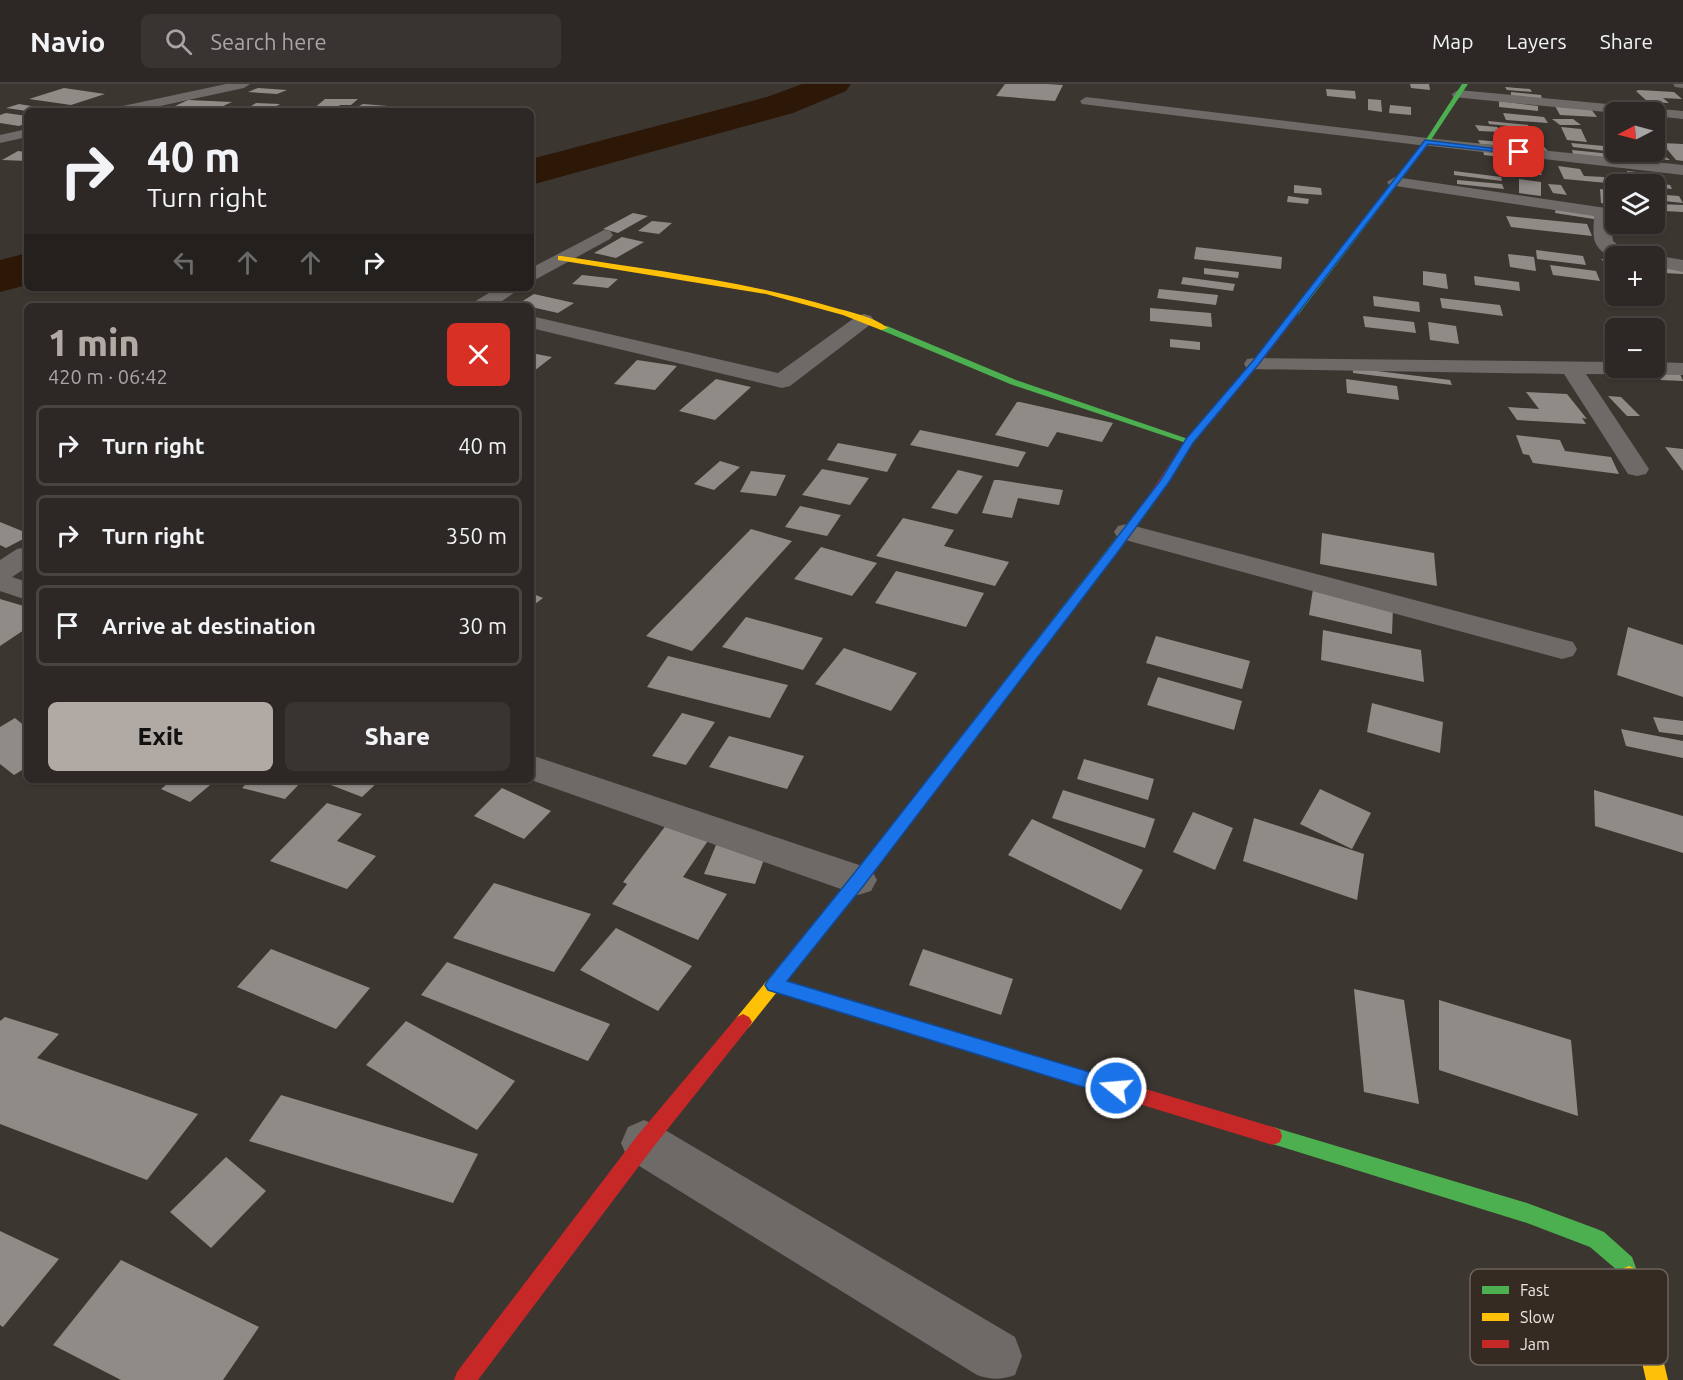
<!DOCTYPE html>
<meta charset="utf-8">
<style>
:root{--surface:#2d2825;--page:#393432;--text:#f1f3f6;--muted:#a7a6a7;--line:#484442;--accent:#b0a9a4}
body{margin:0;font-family:Ubuntu,sans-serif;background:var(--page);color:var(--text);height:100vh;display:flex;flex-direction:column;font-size:22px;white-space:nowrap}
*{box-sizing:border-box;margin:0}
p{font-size:20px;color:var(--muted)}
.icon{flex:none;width:33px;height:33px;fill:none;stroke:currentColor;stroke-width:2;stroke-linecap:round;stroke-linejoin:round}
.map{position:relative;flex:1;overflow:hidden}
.drawer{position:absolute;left:24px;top:219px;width:510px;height:480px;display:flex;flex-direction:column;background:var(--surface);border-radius:9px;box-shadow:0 2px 4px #0004,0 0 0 2px var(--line)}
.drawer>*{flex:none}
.hud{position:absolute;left:24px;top:24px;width:510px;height:183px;border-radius:9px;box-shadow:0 2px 4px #0004,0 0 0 2px var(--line);background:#2d2825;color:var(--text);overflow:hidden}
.needle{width:39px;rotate:264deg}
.fabs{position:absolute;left:1605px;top:18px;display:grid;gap:12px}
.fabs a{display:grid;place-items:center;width:60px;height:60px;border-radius:9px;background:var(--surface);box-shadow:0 2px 4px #0004,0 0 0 2px var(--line);font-size:30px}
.pin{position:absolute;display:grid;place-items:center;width:51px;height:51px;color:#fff;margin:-26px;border-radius:12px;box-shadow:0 3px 9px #0006}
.me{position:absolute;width:66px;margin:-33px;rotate:287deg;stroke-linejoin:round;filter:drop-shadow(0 0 4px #0008)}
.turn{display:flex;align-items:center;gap:21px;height:126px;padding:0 24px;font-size:27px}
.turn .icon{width:78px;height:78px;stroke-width:2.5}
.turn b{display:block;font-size:42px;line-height:51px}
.lanes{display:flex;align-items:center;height:57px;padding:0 24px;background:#0003;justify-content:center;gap:30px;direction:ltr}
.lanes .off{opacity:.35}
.round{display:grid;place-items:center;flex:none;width:63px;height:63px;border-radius:9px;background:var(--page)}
.overview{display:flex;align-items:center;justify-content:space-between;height:102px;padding:0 24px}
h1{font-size:36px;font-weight:800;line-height:45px;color:var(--accent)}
.button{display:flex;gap:12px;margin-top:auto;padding:12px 24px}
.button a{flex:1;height:69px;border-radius:9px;background:var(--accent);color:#111;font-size:24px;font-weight:800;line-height:69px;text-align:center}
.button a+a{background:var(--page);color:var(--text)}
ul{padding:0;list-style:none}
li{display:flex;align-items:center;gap:18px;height:81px;margin:0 12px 9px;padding:0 12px;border:3px solid var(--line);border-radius:9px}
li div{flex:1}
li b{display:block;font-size:22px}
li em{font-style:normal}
header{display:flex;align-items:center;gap:36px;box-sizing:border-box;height:84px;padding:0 30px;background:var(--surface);border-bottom:2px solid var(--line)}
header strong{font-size:28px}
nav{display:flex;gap:33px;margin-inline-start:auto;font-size:21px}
.search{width:420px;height:54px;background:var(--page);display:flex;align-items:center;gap:15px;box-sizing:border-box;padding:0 21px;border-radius:9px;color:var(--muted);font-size:22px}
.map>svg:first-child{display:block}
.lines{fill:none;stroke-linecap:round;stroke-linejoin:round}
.river{fill:#2d1808;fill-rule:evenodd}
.building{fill:#918b87}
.lane{fill:#6d6a67;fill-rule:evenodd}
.street{fill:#6d6a67;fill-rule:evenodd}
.fast{fill:#4caf50;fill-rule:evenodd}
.slow{fill:#ffc107;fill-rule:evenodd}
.jam{fill:#c62828;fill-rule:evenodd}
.route{fill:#1a73e8;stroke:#114b97;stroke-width:1.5}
.key{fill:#352b23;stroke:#6c635c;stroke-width:1.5}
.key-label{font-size:16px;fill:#eee7e2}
</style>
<header>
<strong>Navio</strong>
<div class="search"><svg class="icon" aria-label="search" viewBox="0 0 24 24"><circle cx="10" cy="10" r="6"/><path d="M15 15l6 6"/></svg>Search here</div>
<nav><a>Map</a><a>Layers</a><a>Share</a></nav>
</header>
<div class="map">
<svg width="1683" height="1296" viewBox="0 0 1683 1296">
<rect width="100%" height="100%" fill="#3c3631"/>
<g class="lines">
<g class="river">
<polygon points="802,0 851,0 846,7 793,29 531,101 531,75 767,13"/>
<polygon points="27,169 27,201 0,208 0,176"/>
</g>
</g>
<g class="building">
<polygon points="1005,0 1047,0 1063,1 1055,17 996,12"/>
<polygon points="1410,0 1429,0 1430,6 1411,4"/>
<polygon points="1505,3 1530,5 1532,8 1507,6"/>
<polygon points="64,4 105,10 71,21 29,15"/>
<polygon points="258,4 287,6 277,10 248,8"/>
<polygon points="1326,5 1355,7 1356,15 1327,12"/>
<polygon points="1639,6 1674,8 1682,15 1663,14 1669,19 1648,18 1636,7"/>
<polygon points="1511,8 1541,11 1542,15 1511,12"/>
<polygon points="325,15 358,15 351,21 340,21 334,26 312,26"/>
<polygon points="1368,15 1381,16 1382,28 1368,26"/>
<polygon points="188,16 232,18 219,24 175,22"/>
<polygon points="1499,17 1538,22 1538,27 1499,23"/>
<polygon points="256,19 280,20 272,25 248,24"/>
<polygon points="19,20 43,24 27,27 6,24"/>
<polygon points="363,20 388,22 378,27 349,27"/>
<polygon points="1390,21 1411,23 1411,31 1389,29"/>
<polygon points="1555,22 1591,25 1597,33 1560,31"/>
<polygon points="6,29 27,32 27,39 19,42 0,39 0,31"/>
<polygon points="1503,29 1544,33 1548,39 1506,36"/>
<polygon points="1552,35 1573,35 1581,41 1560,41"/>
<polygon points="1488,37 1528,41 1529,44 1489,40"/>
<polygon points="1475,41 1497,43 1501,48 1479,47"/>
<polygon points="1561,43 1581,45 1587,58 1567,56"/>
<polygon points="1478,56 1514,59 1517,63 1480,60"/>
<polygon points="1520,56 1538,57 1548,67 1529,66"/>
<polygon points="1571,59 1604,62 1606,67 1573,63"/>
<polygon points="1662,59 1683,60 1683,77 1676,76"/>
<polygon points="1654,64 1670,76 1642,75 1633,68 1654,68"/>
<polygon points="1483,66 1525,71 1526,76 1484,71"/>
<polygon points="1572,66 1621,71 1623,76 1573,70"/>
<polygon points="18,67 27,68 27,77 2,76"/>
<polygon points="1523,79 1538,80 1542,91 1501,87 1499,82 1525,85"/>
<polygon points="1558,82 1580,85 1584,92 1604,93 1607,99 1564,95"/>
<polygon points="1454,87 1501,93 1502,97 1454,91"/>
<polygon points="1627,87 1654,90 1656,99 1670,101 1672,105 1654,103 1654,100 1635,100 1629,98"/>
<polygon points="1519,95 1541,98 1541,112 1519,109"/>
<polygon points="1457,96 1502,100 1504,105 1457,100"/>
<polygon points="1548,100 1561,101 1567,111 1553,109"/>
<polygon points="1294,101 1321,104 1322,111 1294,109"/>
<polygon points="1600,105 1616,107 1616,121 1601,119"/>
<polygon points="1654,110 1679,112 1683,119 1654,116"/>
<polygon points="1288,112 1309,115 1308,120 1287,118"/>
<polygon points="1658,120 1683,121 1683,128 1664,127"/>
<polygon points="1556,123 1600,129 1600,136 1555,129"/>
<polygon points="633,129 648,132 618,149 603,145"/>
<polygon points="1506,132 1587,140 1592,152 1511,143"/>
<polygon points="652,137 672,139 659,150 638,147"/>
<polygon points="622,153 644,158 616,174 594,169"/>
<polygon points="1196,163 1282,173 1281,185 1194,175"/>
<polygon points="1536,166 1583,172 1586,181 1537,175"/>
<polygon points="1508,170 1534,173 1536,187 1510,183"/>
<polygon points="1601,175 1616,176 1616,185 1610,184"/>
<polygon points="1550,181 1596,187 1600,197 1553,191"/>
<polygon points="1655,182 1683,183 1683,190 1663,189"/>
<polygon points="1204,184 1239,188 1238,194 1204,190"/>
<polygon points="1423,187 1446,190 1448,205 1423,201"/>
<polygon points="582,191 618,195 608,204 572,200"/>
<polygon points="1474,192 1519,198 1520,207 1475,201"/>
<polygon points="1183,193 1235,200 1233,207 1181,200"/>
<polygon points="1159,205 1218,211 1216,221 1157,214"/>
<polygon points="534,210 574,219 558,229 518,220"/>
<polygon points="1373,212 1419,218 1420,228 1374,222"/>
<polygon points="1440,214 1500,221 1503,232 1442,224"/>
<polygon points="1150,224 1211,229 1212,243 1150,237"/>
<polygon points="1363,232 1414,238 1416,249 1365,243"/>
<polygon points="1428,238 1456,242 1459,260 1430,256"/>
<polygon points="1170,255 1200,258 1200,266 1170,263"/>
<polygon points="531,269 552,273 534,287 531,286"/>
<polygon points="637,276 677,282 655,306 614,300"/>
<polygon points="1353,284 1450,296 1452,301 1353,289"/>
<polygon points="1654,288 1680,290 1683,297 1661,296"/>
<polygon points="716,295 751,303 715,336 679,327"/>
<polygon points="1346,295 1397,302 1399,316 1347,309"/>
<polygon points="1526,308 1567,310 1587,335 1582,334 1586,340 1517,336 1508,323 1539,325"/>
<polygon points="1608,312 1621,313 1640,332 1627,332"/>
<polygon points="1017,318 1020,318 1113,339 1102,358 1057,348 1048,363 995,351"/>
<polygon points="920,346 1026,368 1018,383 910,361"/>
<polygon points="1516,351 1560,356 1565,367 1611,373 1619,390 1533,379 1529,371 1523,370"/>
<polygon points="838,359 897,370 887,388 827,376"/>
<polygon points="1665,363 1683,365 1683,387"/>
<polygon points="720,377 740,383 714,406 694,400"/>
<polygon points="822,385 869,394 850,421 802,411"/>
<polygon points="958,386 983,392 957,430 931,424"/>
<polygon points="751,387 786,391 776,412 740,408"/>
<polygon points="994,396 999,396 1063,406 1059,421 1018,414 1012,434 982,429"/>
<polygon points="800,422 841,431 827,452 785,443"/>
<polygon points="903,434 954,446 944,462 1009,478 995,502 876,472"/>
<polygon points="0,438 27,449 27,453 6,464 0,461"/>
<polygon points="751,445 792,457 692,567 646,552"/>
<polygon points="1322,449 1434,469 1437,502 1320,480"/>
<polygon points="821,463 877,479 852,512 794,495"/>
<polygon points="896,487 984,509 966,543 875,519"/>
<polygon points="1313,505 1393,523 1392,550 1309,531"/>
<polygon points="531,509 543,514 531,523"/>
<polygon points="0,515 27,523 27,544 0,562"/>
<polygon points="746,533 823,554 803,586 722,563"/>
<polygon points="1628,543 1683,561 1683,613 1617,591"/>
<polygon points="1323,546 1421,566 1424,598 1321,576"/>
<polygon points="1156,552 1250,577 1242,605 1146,579"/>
<polygon points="844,564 917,589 891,627 815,600"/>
<polygon points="668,572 788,601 770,634 647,603"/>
<polygon points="1158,593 1242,617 1234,646 1147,621"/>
<polygon points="1372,619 1443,638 1440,669 1367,648"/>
<polygon points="682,629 715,638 686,681 652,672"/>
<polygon points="1653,633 1683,637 1683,651 1659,648"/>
<polygon points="15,634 27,644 27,683 14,691 0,680 0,643"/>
<polygon points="1621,645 1683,657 1683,674 1626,662"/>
<polygon points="729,652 804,672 787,705 709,683"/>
<polygon points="1084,675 1154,695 1148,716 1077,695"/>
<polygon points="172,696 216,696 190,718 161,705"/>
<polygon points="250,696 303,696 285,715 242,704"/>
<polygon points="318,696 380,696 362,713"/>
<polygon points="502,704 551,727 524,755 474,732"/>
<polygon points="1320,705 1371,729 1352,765 1300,740"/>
<polygon points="1063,706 1155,735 1145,764 1052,734"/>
<polygon points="1594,706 1683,732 1683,769 1595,742"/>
<polygon points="327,719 362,730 337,757 376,772 347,805 270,777"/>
<polygon points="1193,728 1233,744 1215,786 1173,768"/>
<polygon points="1254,734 1364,770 1357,816 1243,777"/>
<polygon points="1032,735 1143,786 1121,826 1008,771"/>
<polygon points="670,736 712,751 683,793 727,810 698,856 612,820 627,800 623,798"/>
<polygon points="716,761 766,770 755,800 704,790"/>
<polygon points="494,799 591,830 554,888 453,854"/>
<polygon points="616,844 692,882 658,927 580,886"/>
<polygon points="271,865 370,904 336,945 237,903"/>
<polygon points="923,865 1013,895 1001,931 909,901"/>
<polygon points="447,878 610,940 588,977 421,911"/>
<polygon points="1354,905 1404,916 1419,1020 1364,1008"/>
<polygon points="1439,916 1571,956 1578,1032 1439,986"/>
<polygon points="5,933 59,950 37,974 198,1030 147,1096 0,1040 0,937"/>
<polygon points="406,937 515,997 477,1046 366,981"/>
<polygon points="281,1011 478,1070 453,1119 249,1057"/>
<polygon points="226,1073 266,1107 211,1164 170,1128"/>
<polygon points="0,1147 59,1175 3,1243 0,1241"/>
<polygon points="121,1176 259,1243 223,1296 121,1296 53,1261"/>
</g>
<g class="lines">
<polygon class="lane" points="1086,13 1427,54 1434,58 1427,62 1082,20 1080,17"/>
<g class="street">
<polygon points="226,0 250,0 244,4 137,27 111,27 118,23"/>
<polygon points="1673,0 1683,0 1683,4 1675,3"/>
<polygon points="1458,6 1683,27 1683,35 1654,32 1654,28 1616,29 1453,13 1452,10"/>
<polygon points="27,45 27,53 0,59 0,51"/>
<polygon points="1427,54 1683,81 1683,91 1422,61 1420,58"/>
<path d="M1395 93 1606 124 1610 131 1613 157 1622 164 1640 168 1643 172C1628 174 1605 177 1596 160 1592 153 1594 140 1594 132L1389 101 1387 98Z"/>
<polygon points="604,146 610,147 613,151 610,155 531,198 531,184"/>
<polygon points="1654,171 1683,176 1683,188 1654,182 1654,172 1647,172"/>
<polygon points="497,204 521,204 495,222 471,222 474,218"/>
<polygon points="864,230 871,232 874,236 871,240 790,302 782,304 531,244 531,232 778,289 857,232"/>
<polygon points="1255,274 1616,278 1616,284 1654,284 1654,278 1683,279 1683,291 1586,290 1649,385 1646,390 1637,392 1628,390 1564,290 1247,285 1244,280 1247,275"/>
<polygon points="1127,440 1573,558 1577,565 1573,572 1562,575 1118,454 1114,448 1118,442"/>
<polygon points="27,463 27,483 12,493 27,498 27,516 0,507 0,476 17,465"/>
<polygon points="531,671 871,785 877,796 871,807 858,811 531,696"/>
<path d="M644 1036 660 1043 1015 1253 1022 1272 1015 1291C1000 1296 992 1296 977 1291L628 1075 621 1059 628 1043Z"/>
</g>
<g class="fast">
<polygon points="1462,0 1468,0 1429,59 1298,231 1292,231 1292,227 1425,57"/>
<polygon points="881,242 887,242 1016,296 1194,357 1186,359 1010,300 881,246"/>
<polygon points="1148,417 1153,420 1152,422 955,681 945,681 943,677 945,673 1144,418"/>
<polygon points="1273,1043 1527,1119 1597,1145 1604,1148 1632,1173 1639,1192 1636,1199 1629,1202 1622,1199 1617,1186 1590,1163 1527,1139 1266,1058 1264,1052 1266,1046"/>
</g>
<g class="slow">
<path d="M561 172C652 186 744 197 832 223 850 228 874 233 888 244L881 246 843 231 766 210 558 176V172Z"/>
<polygon points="950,672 955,673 957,677 955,681 863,800 749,943 743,946 737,943 734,938 737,933 853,792 945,673"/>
<path d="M1629 1182 1636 1185C1651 1221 1659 1258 1668 1296H1646L1632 1234 1619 1192 1622 1185Z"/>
</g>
<g class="jam">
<polygon points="1292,227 1299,229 1258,282 1193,359 1152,422 1144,422 1143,420 1186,355 1252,278"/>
<polygon points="774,894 1273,1043 1280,1046 1282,1052 1280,1058 1273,1061 774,908 768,906 766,901 768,896"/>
<polygon points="743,930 749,933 752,938 749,943 651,1066 478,1296 454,1296 457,1288 637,1052 737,933"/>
</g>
</g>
<polygon class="route" points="1425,56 1522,68 1519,70 1428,60 1258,281 1193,359 1169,398 1117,469 864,801 787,897 1116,996 1122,998 1125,1004 1122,1010 1116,1013 768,906 765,901 768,896 852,792 1109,464 1160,397 1186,355 1252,278"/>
<rect x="1470" y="1185" width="198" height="96" rx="9" class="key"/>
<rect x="1482" y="1202" width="27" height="8" fill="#4caf50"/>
<rect x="1482" y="1229" width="27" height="8" fill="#ffc107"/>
<rect x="1482" y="1256" width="27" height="8" fill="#c62828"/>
<g class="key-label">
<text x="1520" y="1212">Fast</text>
<text x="1520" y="1239">Slow</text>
<text x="1520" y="1266">Jam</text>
</g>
</svg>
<div class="fabs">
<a><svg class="needle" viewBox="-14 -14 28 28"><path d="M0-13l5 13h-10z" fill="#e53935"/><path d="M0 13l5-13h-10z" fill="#a7a6a7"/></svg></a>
<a><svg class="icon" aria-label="layers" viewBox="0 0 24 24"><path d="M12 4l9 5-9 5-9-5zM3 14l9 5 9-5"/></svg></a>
<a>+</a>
<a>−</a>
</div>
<div class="pin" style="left:1519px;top:68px;background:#d93025"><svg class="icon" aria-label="arrive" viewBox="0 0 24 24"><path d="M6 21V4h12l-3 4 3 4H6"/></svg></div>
<svg class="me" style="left:1116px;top:1004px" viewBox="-20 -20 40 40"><circle r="17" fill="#1a73e8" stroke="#fff" stroke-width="3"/><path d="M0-11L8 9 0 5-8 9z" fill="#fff"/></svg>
<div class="hud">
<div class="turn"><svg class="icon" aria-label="right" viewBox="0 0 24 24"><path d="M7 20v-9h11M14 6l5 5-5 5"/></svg><div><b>40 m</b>Turn right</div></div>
<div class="lanes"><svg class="icon off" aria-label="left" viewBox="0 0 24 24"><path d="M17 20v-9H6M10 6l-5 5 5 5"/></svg><svg class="icon off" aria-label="ahead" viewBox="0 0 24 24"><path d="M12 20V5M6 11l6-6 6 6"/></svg><svg class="icon off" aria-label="ahead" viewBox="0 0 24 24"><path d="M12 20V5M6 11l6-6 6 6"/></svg><svg class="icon" aria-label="right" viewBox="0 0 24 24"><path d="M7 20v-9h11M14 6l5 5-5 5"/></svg></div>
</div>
<section class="drawer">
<div class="overview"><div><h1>1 min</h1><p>420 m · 06:42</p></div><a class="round" style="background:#d93025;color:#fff"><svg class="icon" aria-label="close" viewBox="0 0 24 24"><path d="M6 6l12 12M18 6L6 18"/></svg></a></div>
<ul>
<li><svg class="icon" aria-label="right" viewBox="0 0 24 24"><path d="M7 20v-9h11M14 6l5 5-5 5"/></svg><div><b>Turn right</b></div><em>40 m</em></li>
<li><svg class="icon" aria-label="right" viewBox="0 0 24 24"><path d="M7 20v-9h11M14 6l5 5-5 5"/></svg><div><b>Turn right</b></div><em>350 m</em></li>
<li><svg class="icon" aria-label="arrive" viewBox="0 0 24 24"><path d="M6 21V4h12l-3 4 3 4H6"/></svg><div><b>Arrive at destination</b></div><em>30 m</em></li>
</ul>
<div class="button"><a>Exit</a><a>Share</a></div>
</section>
</div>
